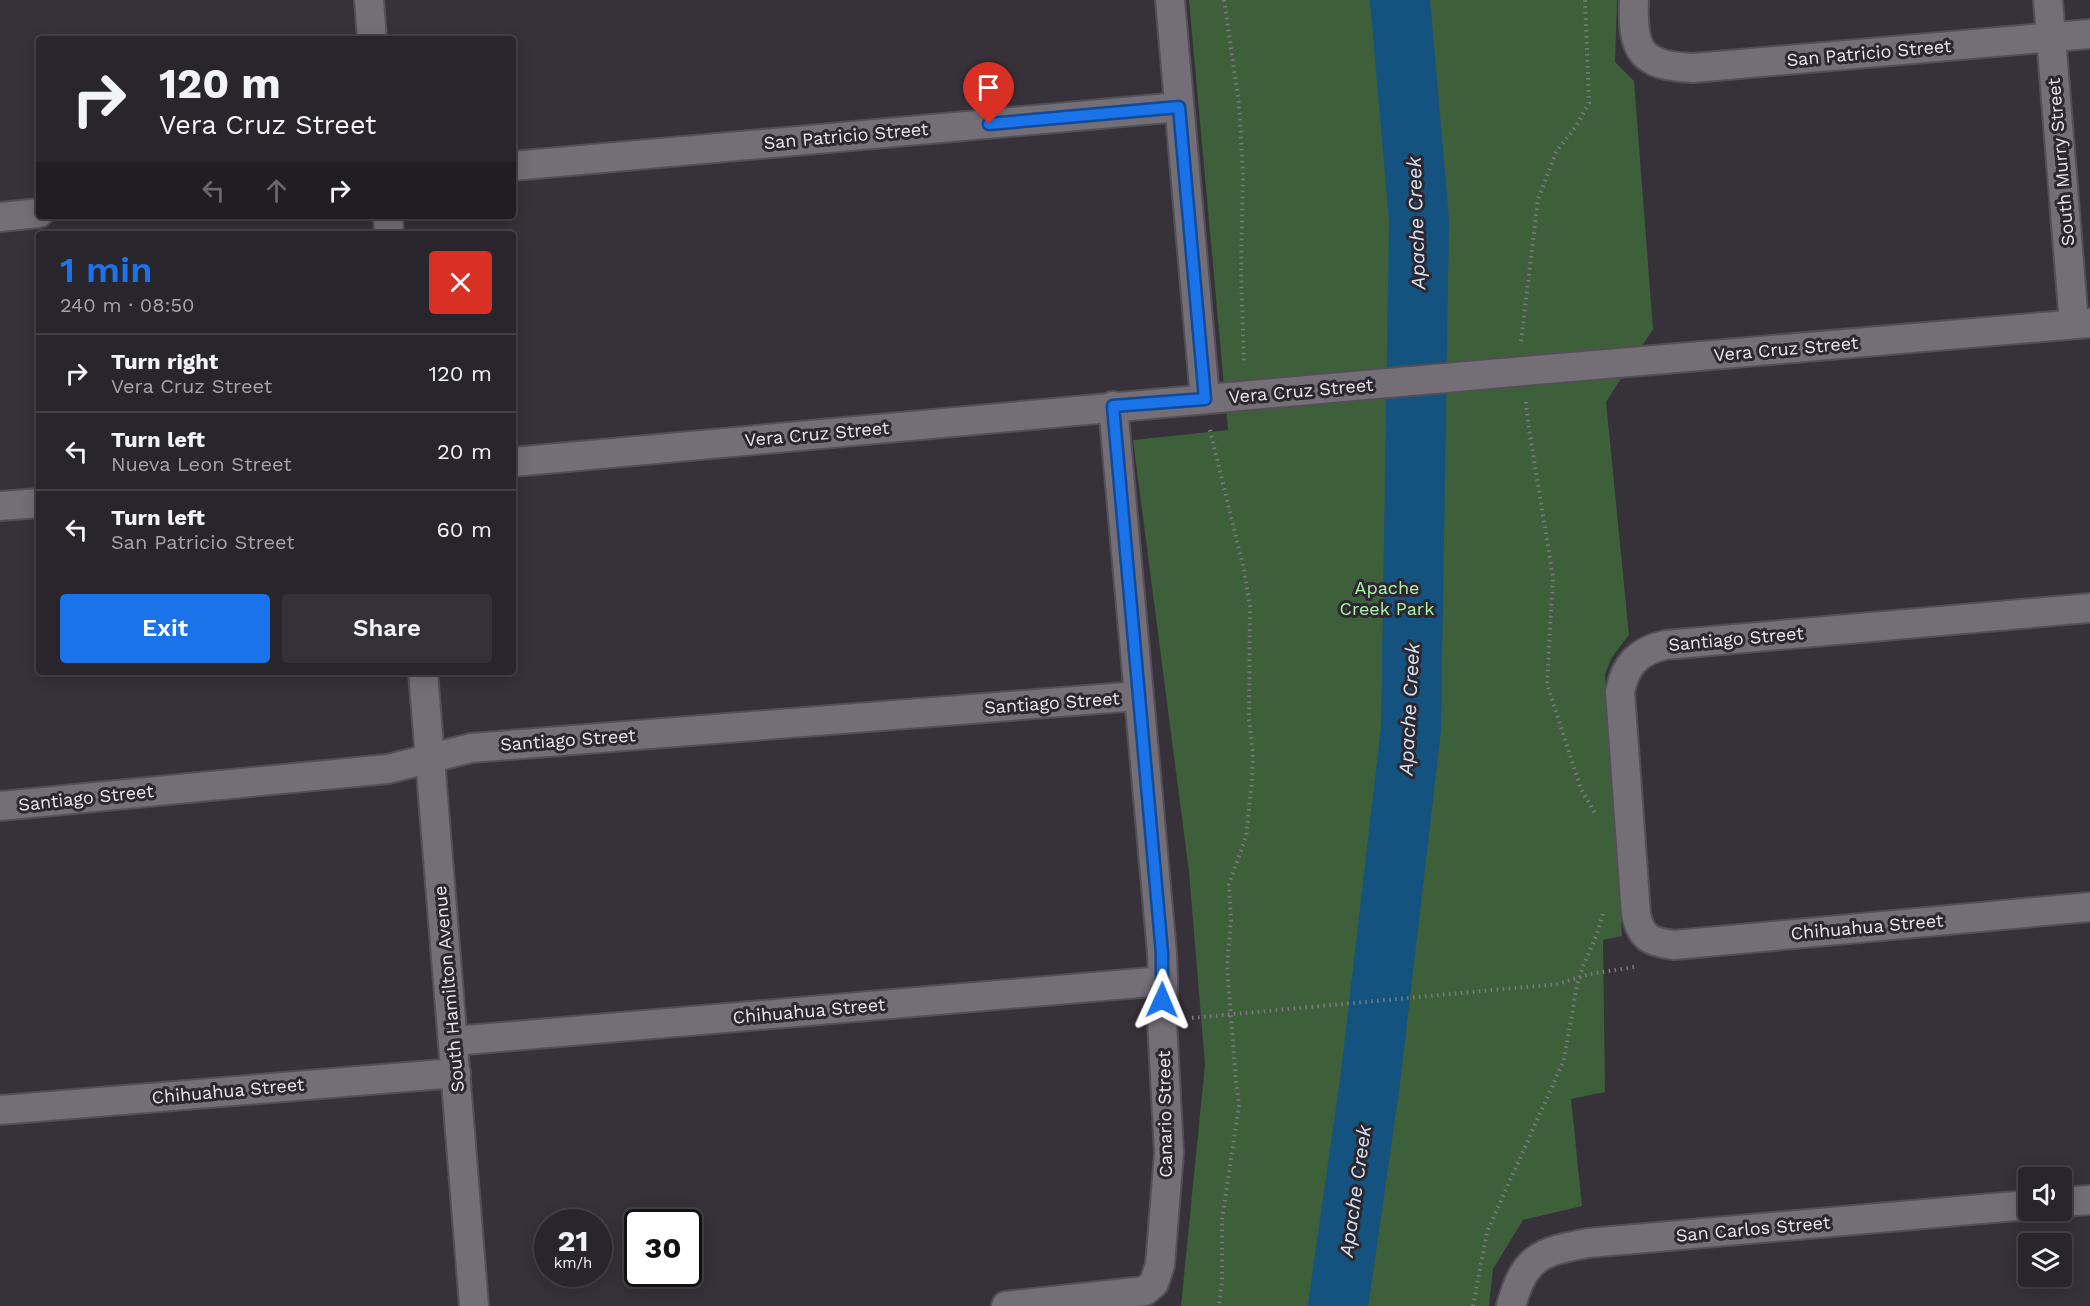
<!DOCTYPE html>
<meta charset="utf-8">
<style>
:root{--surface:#29252c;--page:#353138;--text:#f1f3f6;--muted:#a5a5a9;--line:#454248;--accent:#1a73e8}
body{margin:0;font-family:"Work Sans",sans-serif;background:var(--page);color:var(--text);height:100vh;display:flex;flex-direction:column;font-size:22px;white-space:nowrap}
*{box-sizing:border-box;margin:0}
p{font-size:20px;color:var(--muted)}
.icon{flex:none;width:33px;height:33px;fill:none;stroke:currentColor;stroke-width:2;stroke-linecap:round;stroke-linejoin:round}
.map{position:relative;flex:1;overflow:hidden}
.drawer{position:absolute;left:36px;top:231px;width:480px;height:444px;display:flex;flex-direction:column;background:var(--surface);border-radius:6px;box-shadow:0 3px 15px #0003,0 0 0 2px var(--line)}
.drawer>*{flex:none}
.top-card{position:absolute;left:36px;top:36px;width:480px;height:183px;border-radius:6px;box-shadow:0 3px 15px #0003,0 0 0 2px var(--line);background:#29252c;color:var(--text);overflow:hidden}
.tools{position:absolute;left:2018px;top:1167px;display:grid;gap:12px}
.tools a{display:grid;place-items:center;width:54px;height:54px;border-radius:6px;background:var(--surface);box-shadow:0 3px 15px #0003,0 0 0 2px var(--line);font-size:30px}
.speed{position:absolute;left:534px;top:1209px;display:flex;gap:12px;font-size:30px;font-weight:700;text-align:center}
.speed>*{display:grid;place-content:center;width:78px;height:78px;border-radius:50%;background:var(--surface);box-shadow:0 3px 15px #0003,0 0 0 2px var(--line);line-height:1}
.speed small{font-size:15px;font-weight:400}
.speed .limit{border:3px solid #111;border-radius:9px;background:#fff;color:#111}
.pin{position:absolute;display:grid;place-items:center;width:51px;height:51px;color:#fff;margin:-62px -26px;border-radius:50% 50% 50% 0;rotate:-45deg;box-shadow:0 0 6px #0007}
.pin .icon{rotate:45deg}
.me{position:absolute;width:66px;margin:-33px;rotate:1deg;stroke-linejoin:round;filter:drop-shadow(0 0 4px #0008)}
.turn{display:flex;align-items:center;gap:21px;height:126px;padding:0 24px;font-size:27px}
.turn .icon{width:78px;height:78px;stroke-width:2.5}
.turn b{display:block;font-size:42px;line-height:51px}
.lanes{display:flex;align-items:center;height:57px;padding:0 24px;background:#0003;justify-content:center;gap:30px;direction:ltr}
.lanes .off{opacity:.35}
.round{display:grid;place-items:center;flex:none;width:63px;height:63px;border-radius:6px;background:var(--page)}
.overview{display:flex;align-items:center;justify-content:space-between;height:102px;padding:0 24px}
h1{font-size:36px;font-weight:600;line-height:45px;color:var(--accent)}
.button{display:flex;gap:12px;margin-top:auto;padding:12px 24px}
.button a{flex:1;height:69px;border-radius:6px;background:var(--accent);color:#fff;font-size:24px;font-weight:600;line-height:69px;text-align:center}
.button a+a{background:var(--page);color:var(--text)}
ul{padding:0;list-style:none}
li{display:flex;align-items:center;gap:18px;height:78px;padding:0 24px;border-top:2px solid var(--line)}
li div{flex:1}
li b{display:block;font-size:22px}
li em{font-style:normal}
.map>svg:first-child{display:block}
.green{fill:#3d603b}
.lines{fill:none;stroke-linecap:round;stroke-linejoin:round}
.river{stroke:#145280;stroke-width:60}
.street-casing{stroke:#534f56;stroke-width:32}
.path{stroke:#7e7981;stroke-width:4;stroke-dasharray:1.5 4.5;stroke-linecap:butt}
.street{stroke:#746e77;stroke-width:28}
.street-bridge-casing{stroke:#534f56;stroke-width:32;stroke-linecap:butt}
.street-bridge{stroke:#746e77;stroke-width:28}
.route-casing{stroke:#114b97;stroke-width:15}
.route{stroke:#1a73e8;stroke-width:10}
.labels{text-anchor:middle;stroke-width:6;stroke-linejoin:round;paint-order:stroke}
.street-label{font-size:18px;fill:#ebe7ed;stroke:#2c2730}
.park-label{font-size:18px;fill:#aaf3a7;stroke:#2c2730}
.water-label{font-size:20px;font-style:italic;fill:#d4e3f1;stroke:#2c2730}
</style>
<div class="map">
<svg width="2090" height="1306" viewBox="0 0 2090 1306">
<rect width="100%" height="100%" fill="#37313a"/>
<polygon class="green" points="1189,0 1617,0 1615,62 1634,81 1653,329 1606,402 1629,635 1612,657 1605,674 1622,936 1603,940 1605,1092 1571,1099 1582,1206 1523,1220 1493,1269 1489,1306 1181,1306 1205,1064 1189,872 1133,440 1228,430"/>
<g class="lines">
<polyline class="river" points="1338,1306 1370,1082 1411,729 1419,220 1400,0"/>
<defs>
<g id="street">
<polyline points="369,0 372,39"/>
<polyline points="1170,0 1205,399"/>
<path d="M1634 0C1632 51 1640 66 1693 68L2090 34"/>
<polyline points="2048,0 2074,324"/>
<polyline points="513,166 1179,107"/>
<polyline points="388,216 389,234"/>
<polyline points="0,217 39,213"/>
<polyline points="1547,369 2090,323"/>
<polyline points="513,462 1263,394"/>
<polyline points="0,506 39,503"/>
<path d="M2090 608 1665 645C1638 651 1625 665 1620 692L1636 914C1641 938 1650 942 1674 945L2090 907"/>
<polyline points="423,672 474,1306"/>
<polyline points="0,806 388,769 471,748 1138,696"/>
<polyline points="454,1041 1163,981"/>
<polyline points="0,1110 456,1073"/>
<polyline points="2061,1202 2090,1200"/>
<polyline points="1006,1306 1145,1291 1154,1283 1160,1265 1169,1153 1162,1021 1163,981 1162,953 1113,406"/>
<path d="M1511 1306C1525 1256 1540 1252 1588 1243L2028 1205"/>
</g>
</defs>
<use href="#street" class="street-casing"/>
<g class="path">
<polyline points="1224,0 1239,104 1243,173 1241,273 1244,365"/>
<polyline points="1521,341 1538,199 1557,150 1575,128 1589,103 1585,0"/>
<polyline points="1526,402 1529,429 1553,577 1547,684 1581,789 1596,815"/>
<polyline points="1210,430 1244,570 1250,606 1249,720 1253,753 1252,781 1246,837 1229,884 1231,921 1227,966 1236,1081 1239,1105 1222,1220 1222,1280 1219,1306"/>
<polyline points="1192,1018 1558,984 1590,974 1634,967"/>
<polyline points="1473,1306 1487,1232 1564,1060 1577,985 1583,966 1597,934 1603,913"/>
</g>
<use href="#street" class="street"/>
<defs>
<polyline id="street-bridge" points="1263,394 1547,369"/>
</defs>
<use href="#street-bridge" class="street-bridge-casing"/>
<use href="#street-bridge" class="street-bridge"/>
</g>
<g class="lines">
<defs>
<polyline id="route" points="989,124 1179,107 1205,399 1113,406 1162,953 1162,1000"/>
</defs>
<use href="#route" class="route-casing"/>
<use href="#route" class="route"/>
</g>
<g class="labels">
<g class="street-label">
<text transform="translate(1869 53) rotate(-5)" y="6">San Patricio Street</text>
<text transform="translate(846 136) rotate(-5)" y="6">San Patricio Street</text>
<text transform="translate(2061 162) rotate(-95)" y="6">South Murry Street</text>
<text transform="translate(1786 349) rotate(-5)" y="6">Vera Cruz Street</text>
<text transform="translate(1301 391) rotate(-5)" y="6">Vera Cruz Street</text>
<text transform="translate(817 434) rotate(-5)" y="6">Vera Cruz Street</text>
<text transform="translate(1736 639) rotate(-5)" y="6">Santiago Street</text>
<text transform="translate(1052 703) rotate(-4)" y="6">Santiago Street</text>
<text transform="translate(568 740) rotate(-4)" y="6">Santiago Street</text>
<text transform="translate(86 798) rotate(-6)" y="6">Santiago Street</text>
<text transform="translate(1867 927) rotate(-5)" y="6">Chihuahua Street</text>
<text transform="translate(449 989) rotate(-95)" y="6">South Hamilton Avenue</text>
<text transform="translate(809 1011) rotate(-5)" y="6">Chihuahua Street</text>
<text transform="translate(228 1091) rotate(-5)" y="6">Chihuahua Street</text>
<text transform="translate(1165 1114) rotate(-91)" y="6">Canario Street</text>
<text transform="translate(1753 1229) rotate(-5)" y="6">San Carlos Street</text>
</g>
<g class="park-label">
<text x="1387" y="594">Apache<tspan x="1387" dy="21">Creek Park</tspan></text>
</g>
<g class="water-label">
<text transform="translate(1416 223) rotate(-92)" y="7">Apache Creek</text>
<text transform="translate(1409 709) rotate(-87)" y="7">Apache Creek</text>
<text transform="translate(1355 1191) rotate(-82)" y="7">Apache Creek</text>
</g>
</g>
</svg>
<div class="tools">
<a><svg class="icon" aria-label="sound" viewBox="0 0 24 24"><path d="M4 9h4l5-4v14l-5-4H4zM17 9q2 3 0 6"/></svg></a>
<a><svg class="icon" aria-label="layers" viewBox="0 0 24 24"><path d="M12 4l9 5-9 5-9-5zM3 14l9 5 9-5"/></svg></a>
</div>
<div class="speed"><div>21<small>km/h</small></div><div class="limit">30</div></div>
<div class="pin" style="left:989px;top:124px;background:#d93025"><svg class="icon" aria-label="arrive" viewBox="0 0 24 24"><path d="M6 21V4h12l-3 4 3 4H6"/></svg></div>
<svg class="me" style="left:1162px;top:1000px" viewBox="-20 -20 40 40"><path d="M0-17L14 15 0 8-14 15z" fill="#1a73e8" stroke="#fff" stroke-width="4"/></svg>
<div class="top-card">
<div class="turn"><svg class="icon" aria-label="right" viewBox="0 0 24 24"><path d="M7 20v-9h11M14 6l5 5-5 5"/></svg><div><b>120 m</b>Vera Cruz Street</div></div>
<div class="lanes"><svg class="icon off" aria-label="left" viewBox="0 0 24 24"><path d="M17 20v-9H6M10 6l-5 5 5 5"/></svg><svg class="icon off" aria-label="ahead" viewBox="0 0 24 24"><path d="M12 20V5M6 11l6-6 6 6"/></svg><svg class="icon" aria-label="right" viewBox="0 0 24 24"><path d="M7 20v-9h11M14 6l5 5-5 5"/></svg></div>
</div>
<section class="drawer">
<div class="overview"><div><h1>1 min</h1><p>240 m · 08:50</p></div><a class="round" style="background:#d93025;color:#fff"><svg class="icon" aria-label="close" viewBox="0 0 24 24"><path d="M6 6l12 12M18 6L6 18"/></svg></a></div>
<ul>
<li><svg class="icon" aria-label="right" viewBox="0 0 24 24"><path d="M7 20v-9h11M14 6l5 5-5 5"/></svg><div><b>Turn right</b><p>Vera Cruz Street</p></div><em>120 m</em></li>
<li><svg class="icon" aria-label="left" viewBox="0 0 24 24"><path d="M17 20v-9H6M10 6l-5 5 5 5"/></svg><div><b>Turn left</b><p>Nueva Leon Street</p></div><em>20 m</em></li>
<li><svg class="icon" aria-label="left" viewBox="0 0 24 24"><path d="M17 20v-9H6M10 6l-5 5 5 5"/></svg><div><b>Turn left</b><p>San Patricio Street</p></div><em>60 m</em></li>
</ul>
<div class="button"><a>Exit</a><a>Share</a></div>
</section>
</div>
